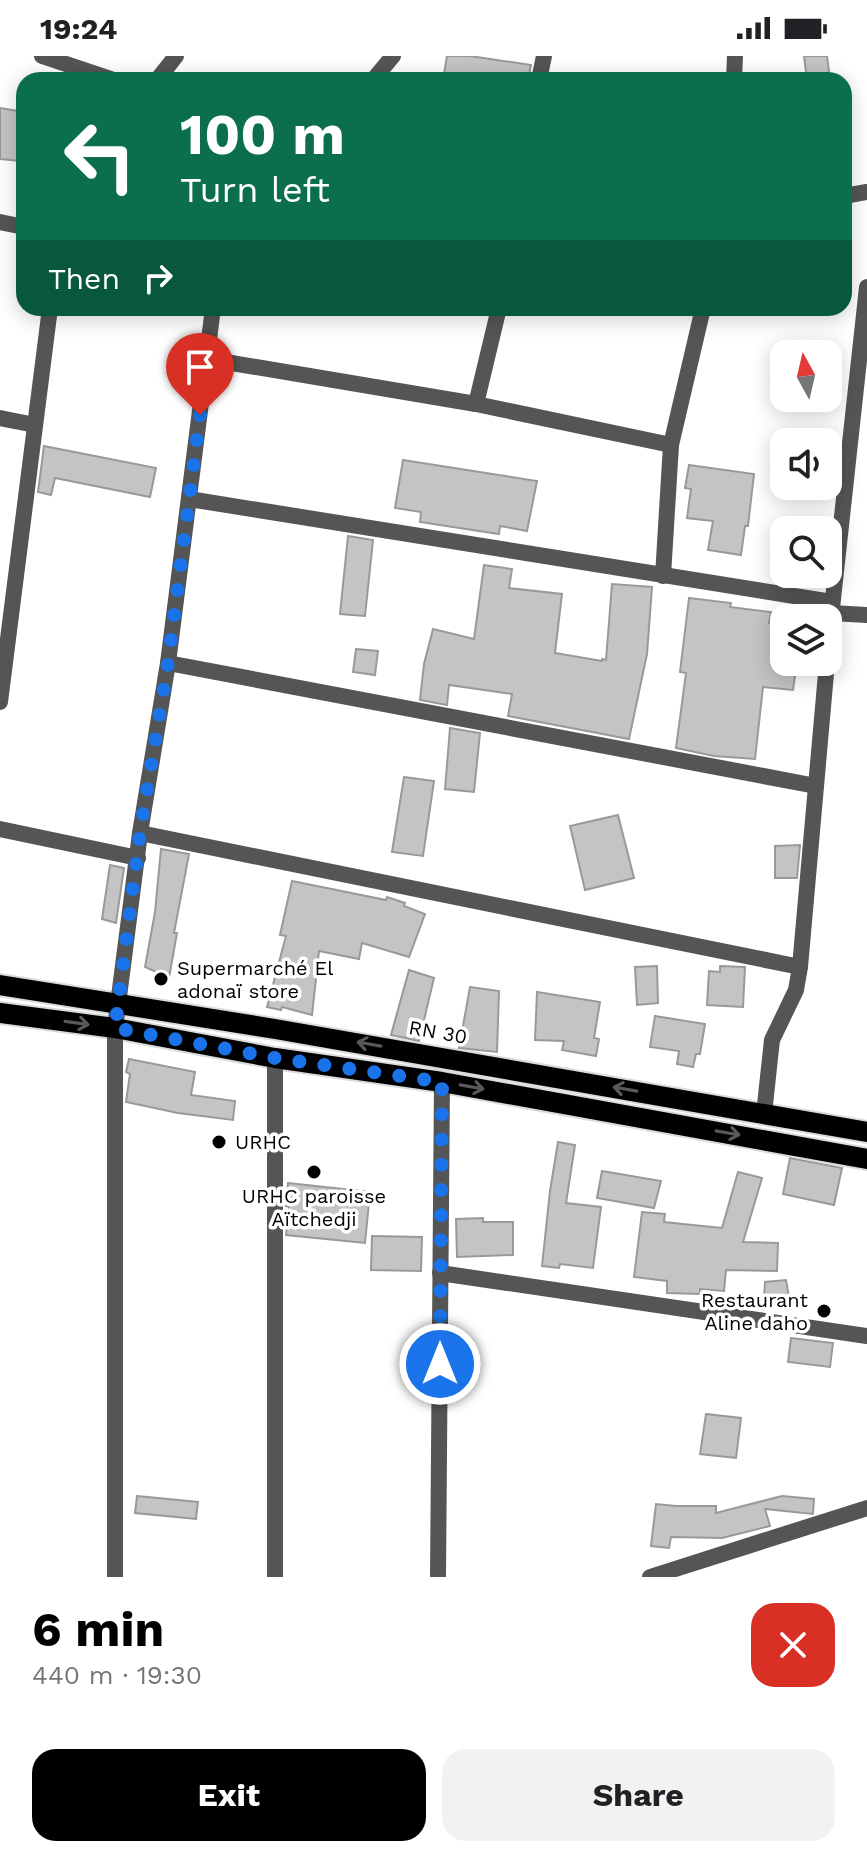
<!DOCTYPE html>
<meta charset="utf-8">
<style>
:root{--surface:#fff;--page:#f2f2f2;--text:#202124;--muted:#757577;--accent:#000}
body{margin:0;font-family:"Work Sans",sans-serif;background:var(--page);color:var(--text);height:100vh;display:flex;flex-direction:column;font-size:30px;white-space:nowrap}
*{box-sizing:border-box;margin:0}
p{font-size:26px;color:var(--muted)}
.icon{flex:none;width:44px;height:44px;fill:none;stroke:currentColor;stroke-width:2;stroke-linecap:round;stroke-linejoin:round}
.map{position:relative;height:1521px;overflow:hidden}
.details{display:flex;flex-direction:column;background:var(--surface);flex:1}
.details>*{flex:none}
.guide{position:absolute;left:16px;top:16px;width:836px;height:244px;border-radius:24px;box-shadow:0 4px 20px #0003;background:#0b6e4f;color:#fff;overflow:hidden}
.needle{width:52px;rotate:352deg}
.controls{position:absolute;left:770px;top:284px;display:grid;gap:16px}
.controls a{display:grid;place-items:center;width:72px;height:72px;border-radius:16px;background:var(--surface);box-shadow:0 4px 20px #0003;font-size:40px}
.pin{position:absolute;display:grid;place-items:center;width:68px;height:68px;color:#fff;margin:-82px -34px;border-radius:50% 50% 50% 0;rotate:-45deg;box-shadow:0 0 8px #0007}
.pin .icon{rotate:45deg}
.me{position:absolute;width:88px;margin:-44px;rotate:0deg;stroke-linejoin:round;filter:drop-shadow(0 0 6px #0008)}
.turn{display:flex;align-items:center;gap:28px;height:168px;padding:0 32px;font-size:36px}
.turn .icon{width:104px;height:104px;stroke-width:2.5}
.turn b{display:block;font-size:56px;line-height:68px}
.then{display:flex;align-items:center;height:76px;padding:0 32px;background:#0003;gap:16px;font-size:30px}
.round{display:grid;place-items:center;flex:none;width:84px;height:84px;border-radius:24px;background:var(--page)}
.head{display:flex;align-items:center;justify-content:space-between;height:136px;padding:0 32px}
h1{font-size:48px;font-weight:700;line-height:60px;color:var(--accent)}
.action{display:flex;gap:16px;margin-top:auto;padding:16px 32px}
.action a{flex:1;height:92px;border-radius:24px;background:var(--accent);color:#fff;font-size:32px;font-weight:700;line-height:92px;text-align:center}
.action a+a{background:var(--page);color:var(--text)}
.status{display:flex;justify-content:space-between;align-items:center;height:56px;padding:0 40px;background:var(--surface);direction:ltr}
.status svg{height:22px;fill:currentColor}
.map>svg:first-child{display:block}
.building{fill:#c4c4c4;stroke:#999;stroke-width:2}
.lines{fill:none;stroke-linecap:round;stroke-linejoin:round}
.primary-casing{stroke:#dbdbdb;stroke-width:24}
.minor{stroke:#555;stroke-width:16}
.primary{stroke:#000;stroke-width:20}
.oneway{stroke:#595959}
.route{stroke:#1a73e8;stroke-width:14;stroke-dasharray:0 25.2}
.poi-dot{fill:#000;stroke:#fff;stroke-width:3}
.labels{text-anchor:middle;stroke-width:7;stroke-linejoin:round;paint-order:stroke}
.poi-label{font-size:20px;fill:#000;stroke:#fff;text-anchor:start}
.street-label{font-size:20px;fill:#000;stroke:#fff}
</style>
<div class="status"><b>19:24</b><svg viewBox="0 0 49 12"><path d="M0 12V9h3v3zM5 12V6h3v6zM10 12V3h3v9zM15 12V0h3v12zM26 1h20v11H26zM47 4h2v5h-2z"/></svg></div>
<div class="map">
<svg width="867" height="1521" viewBox="0 0 867 1521">
<rect width="100%" height="100%" fill="#fff"/>
<g class="building">
<polygon points="447,0 470,0 531,9 528,24 443,24"/>
<polygon points="804,0 827,0 830,24 807,24"/>
<polygon points="0,52 24,56 24,74 20,105 0,103"/>
<polygon points="44,390 156,412 150,441 55,422 51,439 38,436"/>
<polygon points="403,404 537,425 527,475 500,470 499,478 420,466 421,456 395,452"/>
<polygon points="689,409 754,418 748,470 745,470 741,499 708,494 713,465 687,462 691,433 685,432"/>
<polygon points="348,480 373,484 365,560 340,558"/>
<polygon points="484,509 512,513 509,532 562,538 555,597 602,605 602,603 606,604 612,528 652,531 647,598 629,683 508,660 512,638 449,629 447,649 420,644 424,608 433,573 474,583"/>
<polygon points="689,542 731,547 730,551 771,556 769,567 784,569 784,606 797,606 793,634 763,631 755,703 714,700 676,692 686,617 680,616"/>
<polygon points="356,593 378,595 375,619 353,616"/>
<polygon points="450,672 480,677 474,736 445,733"/>
<polygon points="404,721 434,725 423,800 392,796"/>
<polygon points="618,759 634,822 585,834 570,770"/>
<polygon points="800,789 797,822 775,822 775,790"/>
<polygon points="161,793 189,798 174,877 177,877 169,922 145,911 155,856"/>
<polygon points="110,809 124,812 116,867 102,863"/>
<polygon points="292,825 386,844 387,841 405,847 404,850 425,858 409,901 362,887 359,903 319,895 312,959 282,951 281,954 267,951 286,880 280,879"/>
<polygon points="657,910 658,947 637,949 635,911"/>
<polygon points="720,910 745,911 743,951 707,949 709,915 720,916"/>
<polygon points="409,914 434,922 419,985 391,979"/>
<polygon points="470,931 499,935 497,996 459,992"/>
<polygon points="537,936 600,946 594,982 599,983 596,1000 562,994 564,985 535,984"/>
<polygon points="655,960 705,968 700,998 696,998 693,1011 677,1008 679,995 650,991"/>
<polygon points="129,1003 195,1016 191,1039 235,1045 233,1064 178,1057 126,1046 130,1018 126,1016"/>
<polygon points="558,1086 575,1089 566,1147 601,1151 593,1212 560,1208 559,1212 542,1210 550,1135"/>
<polygon points="790,1102 842,1112 834,1149 783,1138"/>
<polygon points="602,1115 661,1125 654,1152 597,1142"/>
<polygon points="738,1116 762,1122 743,1186 778,1187 777,1215 726,1214 724,1235 700,1233 700,1238 667,1237 667,1225 634,1221 642,1156 665,1158 664,1166 722,1172"/>
<polygon points="288,1127 370,1136 365,1187 286,1179 289,1151 286,1150"/>
<polygon points="483,1162 483,1166 513,1166 513,1199 457,1201 456,1163"/>
<polygon points="372,1180 422,1181 421,1215 371,1214"/>
<polygon points="786,1224 789,1241 764,1244 765,1226"/>
<polygon points="791,1282 833,1287 830,1311 788,1306"/>
<polygon points="706,1358 741,1362 736,1402 700,1398"/>
<polygon points="137,1440 198,1446 196,1463 135,1457"/>
<polygon points="782,1440 814,1443 813,1458 765,1453 770,1470 722,1482 671,1481 669,1492 651,1490 656,1448 676,1450 716,1450 716,1457"/>
</g>
<g class="lines">
<defs>
<g id="primary">
<polyline points="0,929 275,973 867,1076"/>
<polyline points="0,957 115,972 275,1002 442,1026 867,1103"/>
</g>
</defs>
<use href="#primary" class="primary-casing"/>
<g class="minor">
<polyline points="42,0 114,24"/>
<polyline points="157,24 176,0"/>
<polyline points="373,24 393,0"/>
<polyline points="539,24 544,0"/>
<polyline points="734,24 735,0"/>
<polyline points="844,140 867,136"/>
<polyline points="0,166 24,171"/>
<polyline points="208,303 476,348 671,389"/>
<polyline points="476,348 499,252"/>
<polyline points="0,362 35,369"/>
<polyline points="189,443 832,546"/>
<polyline points="663,520 671,389 703,252"/>
<polyline points="831,557 867,559"/>
<polyline points="828,589 867,231"/>
<polyline points="168,607 816,730"/>
<polyline points="0,646 50,252"/>
<polyline points="0,773 138,802"/>
<polyline points="140,777 800,911"/>
<polyline points="764,1058 772,984 796,934 800,911 827,606"/>
<polyline points="440,1217 867,1280"/>
<polyline points="115,1521 115,972 140,777 168,607 213,252"/>
<polyline points="275,1521 275,1002"/>
<polyline points="438,1521 442,1026"/>
<polyline points="650,1521 867,1452"/>
</g>
<use href="#primary" class="primary"/>
</g>
<defs><path id="oneway-shaft" d="M-6 0H5M1.5-3L5.5 0L1.5 3" fill="none" stroke-width="1.6" stroke-linecap="round" stroke-linejoin="round" transform="scale(2)"/></defs>
<g class="oneway">
<use href="#oneway-shaft" transform="translate(77 967) rotate(8)"/>
<use href="#oneway-shaft" transform="translate(369 988) rotate(-170)"/>
<use href="#oneway-shaft" transform="translate(472 1031) rotate(10)"/>
<use href="#oneway-shaft" transform="translate(625 1033) rotate(-170)"/>
<use href="#oneway-shaft" transform="translate(728 1077) rotate(10)"/>
</g>
<g class="lines">
<polyline class="route" points="200,359 168,607 140,777 115,972 275,1002 442,1026 440,1308"/>
</g>
<g class="poi-dot">
<circle cx="161" cy="923" r="8"/>
<circle cx="219" cy="1086" r="8"/>
<circle cx="314" cy="1116" r="8"/>
<circle cx="824" cy="1255" r="8"/>
</g>
<g class="labels">
<g class="poi-label">
<text x="177" y="919">Supermarché El<tspan x="177" dy="23">adonaï store</tspan></text>
<text x="235" y="1093">URHC</text>
<text x="314" y="1147" text-anchor="middle">URHC paroisse<tspan x="314" dy="23">Aïtchedji</tspan></text>
<text x="808" y="1251" text-anchor="end">Restaurant<tspan x="808" dy="23">Aline daho</tspan></text>
</g>
<g class="street-label">
<text transform="translate(438 976) rotate(10)" y="7">RN 30</text>
</g>
</g>
</svg>
<div class="controls">
<a><svg class="needle" viewBox="-14 -14 28 28"><path d="M0-13l5 13h-10z" fill="#e53935"/><path d="M0 13l5-13h-10z" fill="#757577"/></svg></a>
<a><svg class="icon" aria-label="sound" viewBox="0 0 24 24"><path d="M4 9h4l5-4v14l-5-4H4zM17 9q2 3 0 6"/></svg></a>
<a><svg class="icon" aria-label="search" viewBox="0 0 24 24"><circle cx="10" cy="10" r="6"/><path d="M15 15l6 6"/></svg></a>
<a><svg class="icon" aria-label="layers" viewBox="0 0 24 24"><path d="M12 4l9 5-9 5-9-5zM3 14l9 5 9-5"/></svg></a>
</div>
<div class="pin" style="left:200px;top:359px;background:#d93025"><svg class="icon" aria-label="arrive" viewBox="0 0 24 24"><path d="M6 21V4h12l-3 4 3 4H6"/></svg></div>
<svg class="me" style="left:440px;top:1308px" viewBox="-20 -20 40 40"><circle r="17" fill="#1a73e8" stroke="#fff" stroke-width="3"/><path d="M0-11L8 9 0 5-8 9z" fill="#fff"/></svg>
<div class="guide">
<div class="turn"><svg class="icon" aria-label="left" viewBox="0 0 24 24"><path d="M17 20v-9H6M10 6l-5 5 5 5"/></svg><div><b>100 m</b>Turn left</div></div>
<div class="then">Then<svg class="icon" aria-label="right" viewBox="0 0 24 24"><path d="M7 20v-9h11M14 6l5 5-5 5"/></svg></div>
</div>
</div>
<section class="details">
<div class="head"><div><h1>6 min</h1><p>440 m · 19:30</p></div><a class="round" style="background:#d93025;color:#fff"><svg class="icon" aria-label="close" viewBox="0 0 24 24"><path d="M6 6l12 12M18 6L6 18"/></svg></a></div>
<div class="action"><a>Exit</a><a>Share</a></div>
</section>
